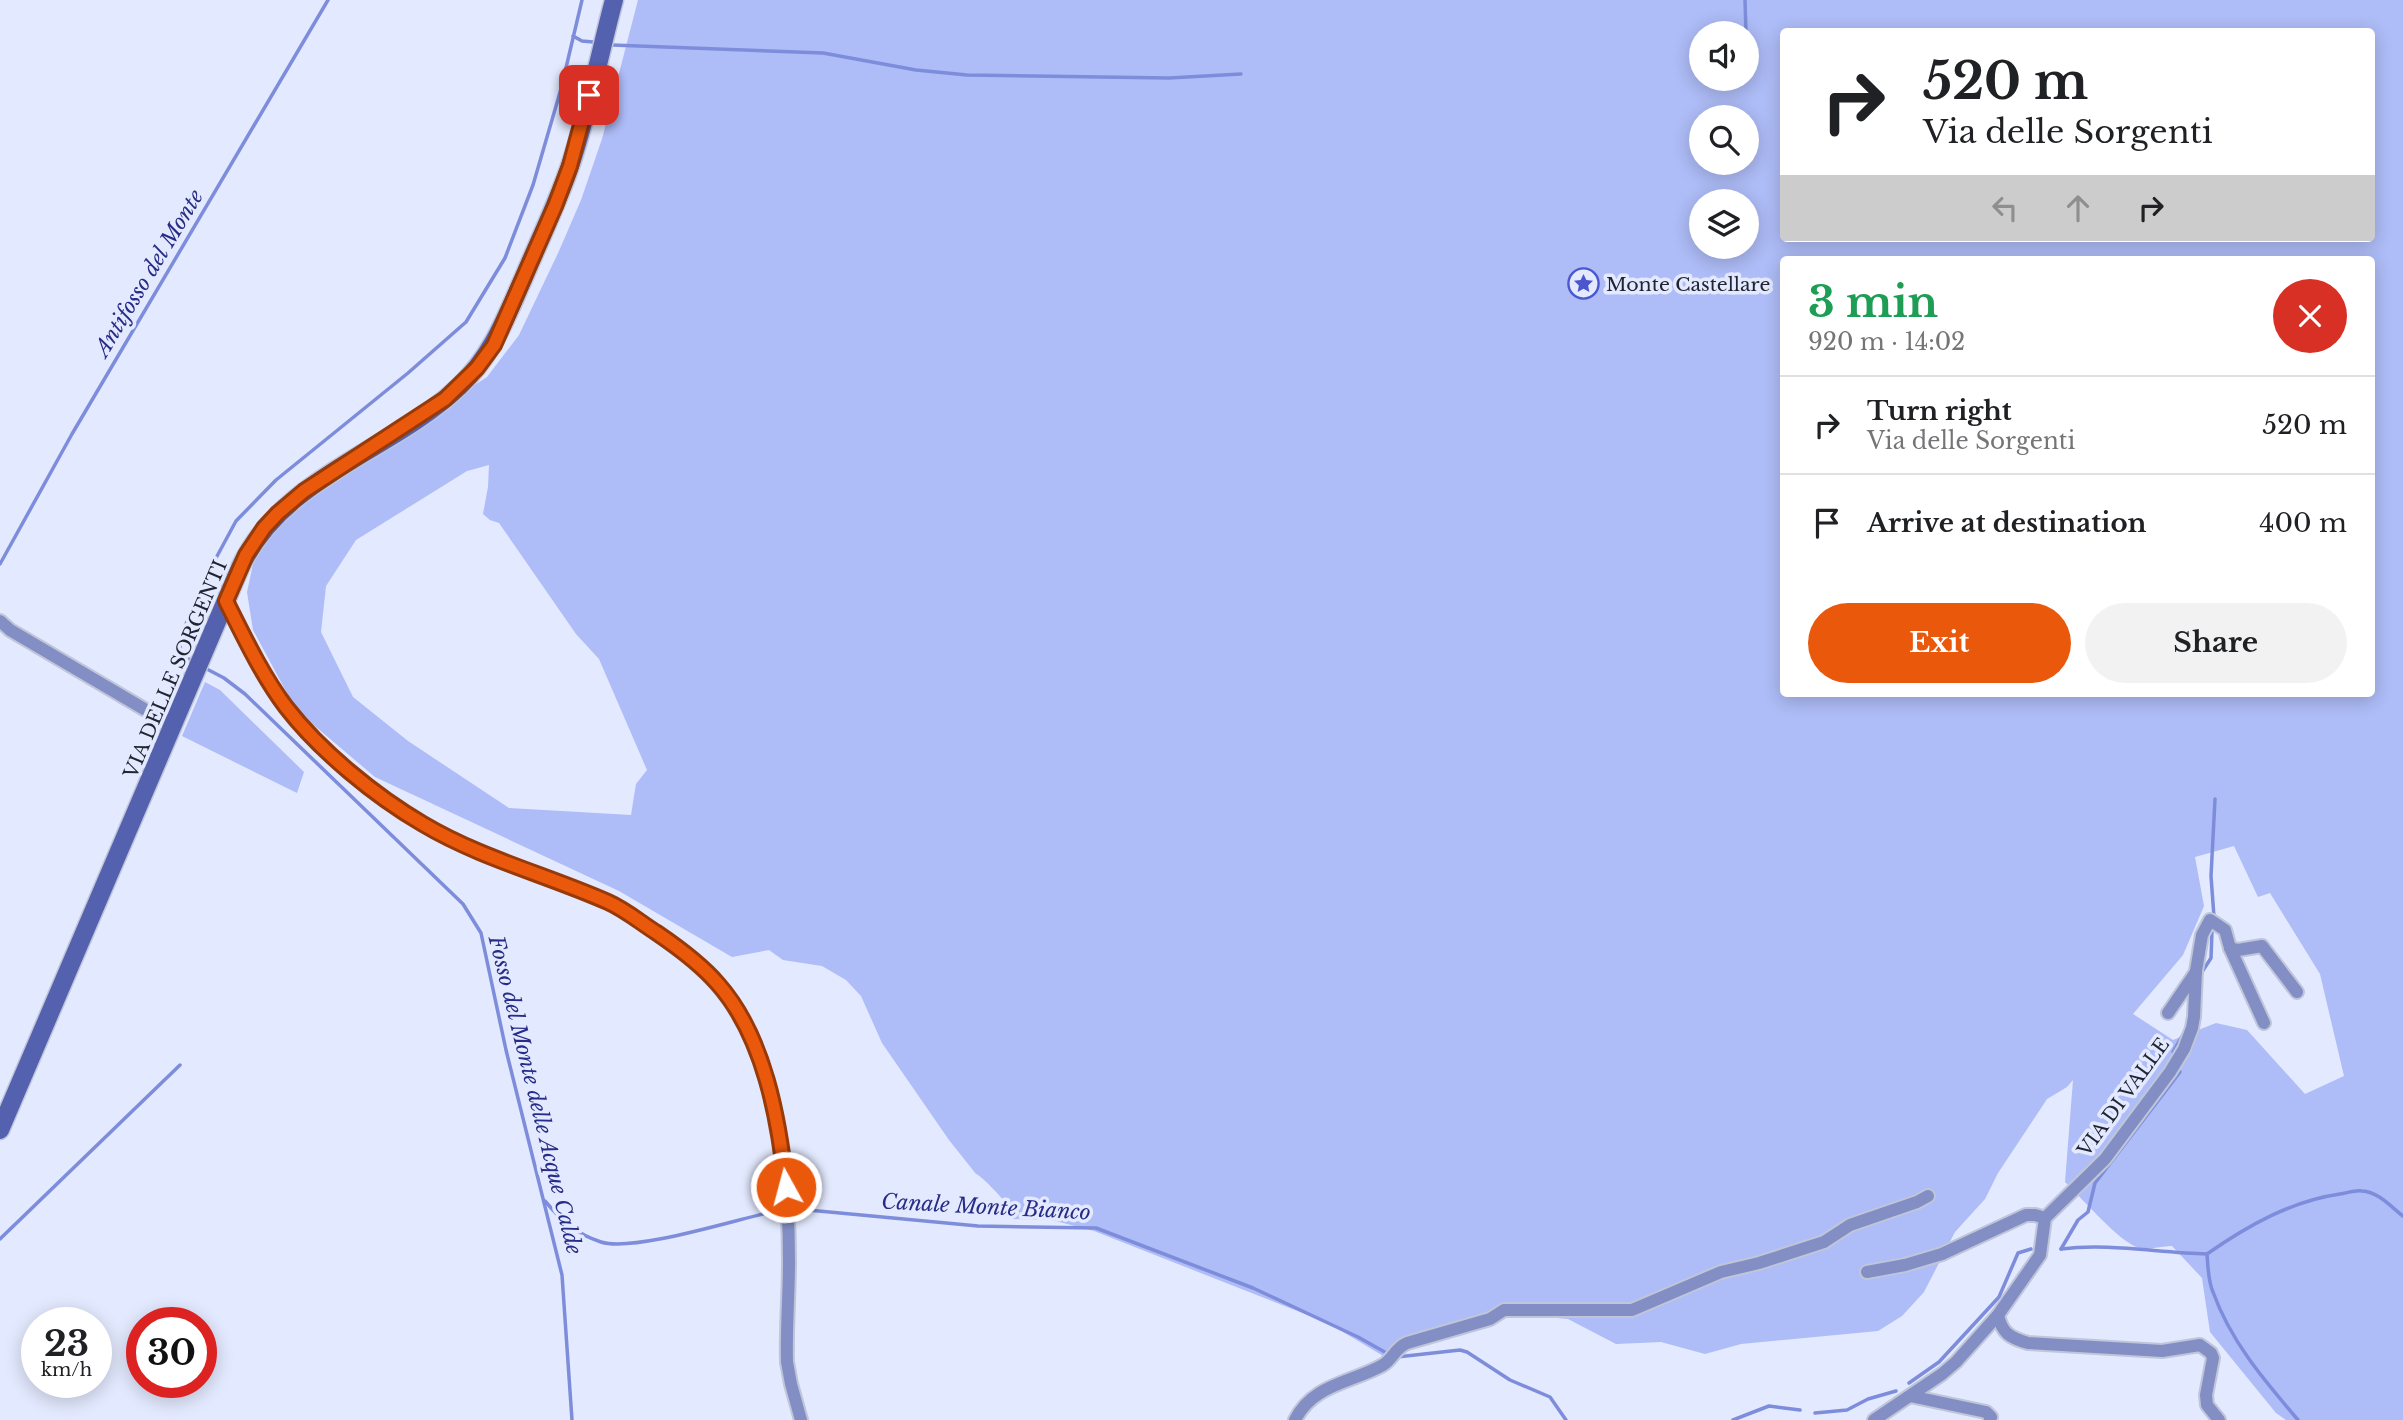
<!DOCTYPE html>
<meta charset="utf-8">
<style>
:root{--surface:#fff;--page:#f2f2f2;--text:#202124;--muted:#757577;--line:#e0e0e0;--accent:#ea580c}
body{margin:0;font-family:"Libre Baskerville",serif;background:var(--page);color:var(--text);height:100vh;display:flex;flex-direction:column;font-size:26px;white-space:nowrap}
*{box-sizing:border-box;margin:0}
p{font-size:23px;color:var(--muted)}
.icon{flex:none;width:38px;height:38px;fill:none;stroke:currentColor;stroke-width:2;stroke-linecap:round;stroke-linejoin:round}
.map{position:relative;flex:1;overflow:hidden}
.details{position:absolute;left:1780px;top:256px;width:595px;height:441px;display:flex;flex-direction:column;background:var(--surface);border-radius:7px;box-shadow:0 4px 18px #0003}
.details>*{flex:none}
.top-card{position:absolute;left:1780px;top:28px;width:595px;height:214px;border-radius:7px;box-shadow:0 4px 18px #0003;background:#fff;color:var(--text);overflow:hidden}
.fabs{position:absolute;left:1689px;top:21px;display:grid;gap:14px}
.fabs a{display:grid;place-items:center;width:70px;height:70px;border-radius:50%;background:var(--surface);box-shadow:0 4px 18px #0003;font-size:35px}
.speed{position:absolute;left:21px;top:1307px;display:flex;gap:14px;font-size:35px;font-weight:700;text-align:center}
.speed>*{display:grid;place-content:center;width:91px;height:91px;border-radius:50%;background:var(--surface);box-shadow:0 4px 18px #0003;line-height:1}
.speed small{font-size:18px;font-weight:400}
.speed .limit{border:10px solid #d22;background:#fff;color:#111}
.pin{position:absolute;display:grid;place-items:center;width:60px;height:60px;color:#fff;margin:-30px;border-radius:14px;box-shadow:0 4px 10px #0006}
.me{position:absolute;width:77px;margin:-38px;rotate:353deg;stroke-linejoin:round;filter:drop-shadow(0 0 5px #0008)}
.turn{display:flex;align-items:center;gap:24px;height:147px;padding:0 28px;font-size:32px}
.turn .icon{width:91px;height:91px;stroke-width:2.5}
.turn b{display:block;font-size:49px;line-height:60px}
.lanes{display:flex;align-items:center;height:66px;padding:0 28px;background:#0003;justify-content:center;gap:35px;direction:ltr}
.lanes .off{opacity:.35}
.round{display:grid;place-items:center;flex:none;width:74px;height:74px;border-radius:37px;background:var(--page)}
.overview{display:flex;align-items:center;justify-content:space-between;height:119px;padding:0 28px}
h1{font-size:42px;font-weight:700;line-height:52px;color:#1e9e55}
.action{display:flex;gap:14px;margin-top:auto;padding:14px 28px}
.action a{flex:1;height:80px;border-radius:42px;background:var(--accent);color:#fff;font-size:28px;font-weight:700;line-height:80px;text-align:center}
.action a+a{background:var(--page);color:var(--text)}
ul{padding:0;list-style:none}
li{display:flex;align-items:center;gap:21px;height:98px;padding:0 28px;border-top:2px solid var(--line)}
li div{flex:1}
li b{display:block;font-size:26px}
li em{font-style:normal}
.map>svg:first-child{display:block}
.green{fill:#aebcf7;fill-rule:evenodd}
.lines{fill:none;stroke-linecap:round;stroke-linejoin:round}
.stream{stroke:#7d8ddb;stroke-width:3.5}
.minor-casing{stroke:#c0c6d9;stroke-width:16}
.secondary-casing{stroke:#c0c6d9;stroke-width:21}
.minor{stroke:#838fc4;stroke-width:12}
.secondary{stroke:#5461ae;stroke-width:18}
.route-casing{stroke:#983908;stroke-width:18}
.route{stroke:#ea580c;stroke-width:12}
.labels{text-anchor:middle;stroke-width:7;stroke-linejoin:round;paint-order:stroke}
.poi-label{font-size:19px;fill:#212532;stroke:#e3e9fe;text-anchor:start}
.street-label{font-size:19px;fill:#212532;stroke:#e3e9fe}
.water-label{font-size:21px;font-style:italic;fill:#272c86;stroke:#e3e9fe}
</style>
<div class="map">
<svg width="2403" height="1420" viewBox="0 0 2403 1420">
<rect width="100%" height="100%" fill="#e3e9fe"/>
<g class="green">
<path d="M638 0H2403V1420H2286L2276 1413 2210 1332 2202 1278 2172 1246C2163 1246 2148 1250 2139 1248 2119 1242 2082 1198 2065 1182L2073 1080 2067 1087 2047 1099 1998 1173 1985 1199 1955 1232 1924 1292 1902 1316 1878 1331 1741 1344 1705 1354 1661 1342 1616 1344 1568 1319 1535 1316 1497 1306 1488 1312 1412 1337 1385 1357 1328 1323 1094 1231 1052 1220 1012 1219C1010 1214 1009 1207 1006 1203 1000 1196 982 1176 976 1174L949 1140 882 1043 861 996 846 980 822 966 783 960 769 950 732 957 619 891 375 777 296 710 253 630 247 592 254 560 283 520 374 452 487 377 519 335 559 251 581 200 602 139ZM1783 32H2371V238H1783ZM1701 33H1746V79H1701ZM1701 117H1746V163H1701ZM1701 201H1746V247H1701ZM1783 259H2371V693H1783ZM489 465 488 487 483 514 490 520 499 523 576 634 599 659 647 770 636 784 631 815 509 808 408 741 353 697 321 632 326 586 356 540 467 471ZM2234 846 2258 897 2270 893 2320 974 2344 1076 2305 1094 2247 1030 2216 1023 2173 1040 2133 1014 2183 955 2204 906 2195 857Z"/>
<polygon points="205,682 220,690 304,772 297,793 182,736"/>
</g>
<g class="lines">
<g class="stream">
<polyline points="1745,0 1746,33"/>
<polyline points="573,36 582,41 593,42"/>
<polyline points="1746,40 1748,63"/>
<polyline points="612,45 823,53 916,70 967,75 1169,78 1241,74"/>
<polyline points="0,564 72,434 328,0"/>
<polyline points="193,662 180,653 180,638 209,571 236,521 276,480 408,373 466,322 505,258 533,185 561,89 582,0"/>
<polyline points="203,667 224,678 245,694 463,904 481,933 506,1050 562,1275 572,1420"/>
<polyline points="2214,917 2211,876 2215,799"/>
<polyline points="2202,972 2211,958 2212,931"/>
<polyline points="2173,1052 2184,1033"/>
<path d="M545 1201C561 1220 576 1234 601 1242 633 1252 731 1221 767 1213L784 1212"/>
<polyline points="792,1211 808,1210 978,1226 1096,1228 1253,1288 1358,1337 1390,1355"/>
<polyline points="0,1239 180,1065"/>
<polyline points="2061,1249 2078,1220 2088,1212 2095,1183 2180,1072"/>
<path d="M2061 1249C2110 1243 2158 1253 2207 1254"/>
<path d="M2207 1254C2247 1226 2291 1201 2340 1194 2347 1193 2355 1190 2362 1191 2379 1192 2391 1207 2403 1216"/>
<path d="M2207 1254C2208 1266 2208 1281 2213 1292 2231 1342 2264 1380 2298 1420"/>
<polyline points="1397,1357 1460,1350 1467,1352 1510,1380 1550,1397 1566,1420"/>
<polyline points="1909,1383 1939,1362 1999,1297 2018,1253 2031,1249"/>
<polyline points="1815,1413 1847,1410 1868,1399 1896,1391"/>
<polyline points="1733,1420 1769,1406 1800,1410"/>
</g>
<defs>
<g id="minor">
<path d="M226 601C243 636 260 672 283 703 316 749 374 795 423 824 481 858 547 875 608 902 624 909 638 921 653 931 712 971 741 1003 764 1073 784 1133 789 1198 789 1261 789 1295 786 1328 787 1362L791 1384 801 1420"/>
<polyline points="0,621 10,630 173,726"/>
<polyline points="2230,948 2264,1023"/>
<polyline points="2168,1013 2196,972"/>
<polyline points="1867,1272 1905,1265 1942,1254 2026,1215 2035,1215 2045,1218"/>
<path d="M1998 1315C2002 1333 2010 1338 2028 1343L2162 1351 2200 1345 2211 1353 2213 1358 2206 1395 2207 1405 2219 1420"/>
<polyline points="1910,1396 1986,1412 1991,1417 1990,1420"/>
<path d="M1295 1420C1313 1384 1351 1383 1383 1365 1393 1359 1395 1348 1407 1343L1490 1319 1504 1310H1632L1721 1272 1759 1263 1824 1242 1850 1225 1917 1202 1928 1196"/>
<polyline points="1874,1420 1942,1374 1956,1362 1998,1315 2040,1255 2045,1218 2105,1159 2170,1072 2184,1049 2192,1028 2194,1017 2196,971 2202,935 2210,920 2225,930 2230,948 2238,950 2262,946 2297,992"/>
</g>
<path id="secondary" d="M0 1130 239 570C282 476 390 453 460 386 493 354 506 317 524 277 539 241 556 206 569 169 588 115 599 56 614 0"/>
</defs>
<use href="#minor" class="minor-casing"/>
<use href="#secondary" class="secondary-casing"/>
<use href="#minor" class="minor"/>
<use href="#secondary" class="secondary"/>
</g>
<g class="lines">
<defs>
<path id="route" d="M589 95 570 166 555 206 494 345 477 368 445 399 304 491 278 513 264 528 246 555 226 601C244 637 262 675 286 707 320 751 375 796 423 824 480 858 547 875 608 902 626 910 641 923 657 933 679 948 701 964 718 984 764 1036 779 1119 786 1187"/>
</defs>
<use href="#route" class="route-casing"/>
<use href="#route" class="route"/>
</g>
<defs>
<symbol id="sight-ring" viewBox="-11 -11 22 22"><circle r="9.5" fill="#e3e9fe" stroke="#4b57cd" stroke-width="1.5"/><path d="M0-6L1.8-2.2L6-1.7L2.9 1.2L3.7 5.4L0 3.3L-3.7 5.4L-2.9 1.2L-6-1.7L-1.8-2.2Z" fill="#4b57cd"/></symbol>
</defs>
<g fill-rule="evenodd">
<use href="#sight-ring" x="1566" y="266" width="35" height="35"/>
</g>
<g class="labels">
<g class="poi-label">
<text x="1606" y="291">Monte Castellare</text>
</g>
<g class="street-label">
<text transform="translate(175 669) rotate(-67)" y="7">VIA DELLE SORGENTI</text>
<text transform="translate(2123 1097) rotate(-54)" y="7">VIA DI VALLE</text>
</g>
<g class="water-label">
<text transform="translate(149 273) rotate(-59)" y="7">Antifosso del Monte</text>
<text transform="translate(535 1095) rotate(76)" y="7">Fosso del Monte delle Acque Calde</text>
<text transform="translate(986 1207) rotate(3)" y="7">Canale Monte Bianco</text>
</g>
</g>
</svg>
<div class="fabs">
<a><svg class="icon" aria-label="sound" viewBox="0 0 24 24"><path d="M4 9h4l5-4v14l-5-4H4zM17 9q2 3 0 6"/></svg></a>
<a><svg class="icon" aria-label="search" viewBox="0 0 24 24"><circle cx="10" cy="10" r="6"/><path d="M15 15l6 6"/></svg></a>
<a><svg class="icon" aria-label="layers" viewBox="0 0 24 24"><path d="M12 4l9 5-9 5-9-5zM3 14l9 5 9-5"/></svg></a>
</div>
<div class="speed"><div>23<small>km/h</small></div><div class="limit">30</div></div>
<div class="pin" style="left:589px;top:95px;background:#d93025"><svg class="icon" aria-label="arrive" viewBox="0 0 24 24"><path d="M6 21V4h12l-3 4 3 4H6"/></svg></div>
<svg class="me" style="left:786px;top:1187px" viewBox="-20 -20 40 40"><circle r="17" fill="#ea580c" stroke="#fff" stroke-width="3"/><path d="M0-11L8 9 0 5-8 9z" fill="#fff"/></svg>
<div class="top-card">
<div class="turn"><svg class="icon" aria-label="right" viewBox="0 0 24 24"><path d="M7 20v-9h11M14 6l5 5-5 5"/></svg><div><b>520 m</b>Via delle Sorgenti</div></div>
<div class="lanes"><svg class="icon off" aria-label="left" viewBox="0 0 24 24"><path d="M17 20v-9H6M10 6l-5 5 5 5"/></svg><svg class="icon off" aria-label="ahead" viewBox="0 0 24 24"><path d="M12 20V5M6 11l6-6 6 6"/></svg><svg class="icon" aria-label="right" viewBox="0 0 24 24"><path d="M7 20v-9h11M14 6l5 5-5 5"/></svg></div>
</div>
<section class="details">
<div class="overview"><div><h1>3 min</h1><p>920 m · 14:02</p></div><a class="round" style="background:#d93025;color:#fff"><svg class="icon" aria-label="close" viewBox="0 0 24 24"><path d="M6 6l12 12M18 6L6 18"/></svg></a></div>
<ul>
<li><svg class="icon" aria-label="right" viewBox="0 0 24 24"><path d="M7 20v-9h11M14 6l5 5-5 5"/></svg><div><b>Turn right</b><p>Via delle Sorgenti</p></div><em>520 m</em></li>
<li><svg class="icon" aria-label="arrive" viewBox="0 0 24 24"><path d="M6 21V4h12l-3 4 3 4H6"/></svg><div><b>Arrive at destination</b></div><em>400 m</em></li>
</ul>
<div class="action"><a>Exit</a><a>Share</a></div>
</section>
</div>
